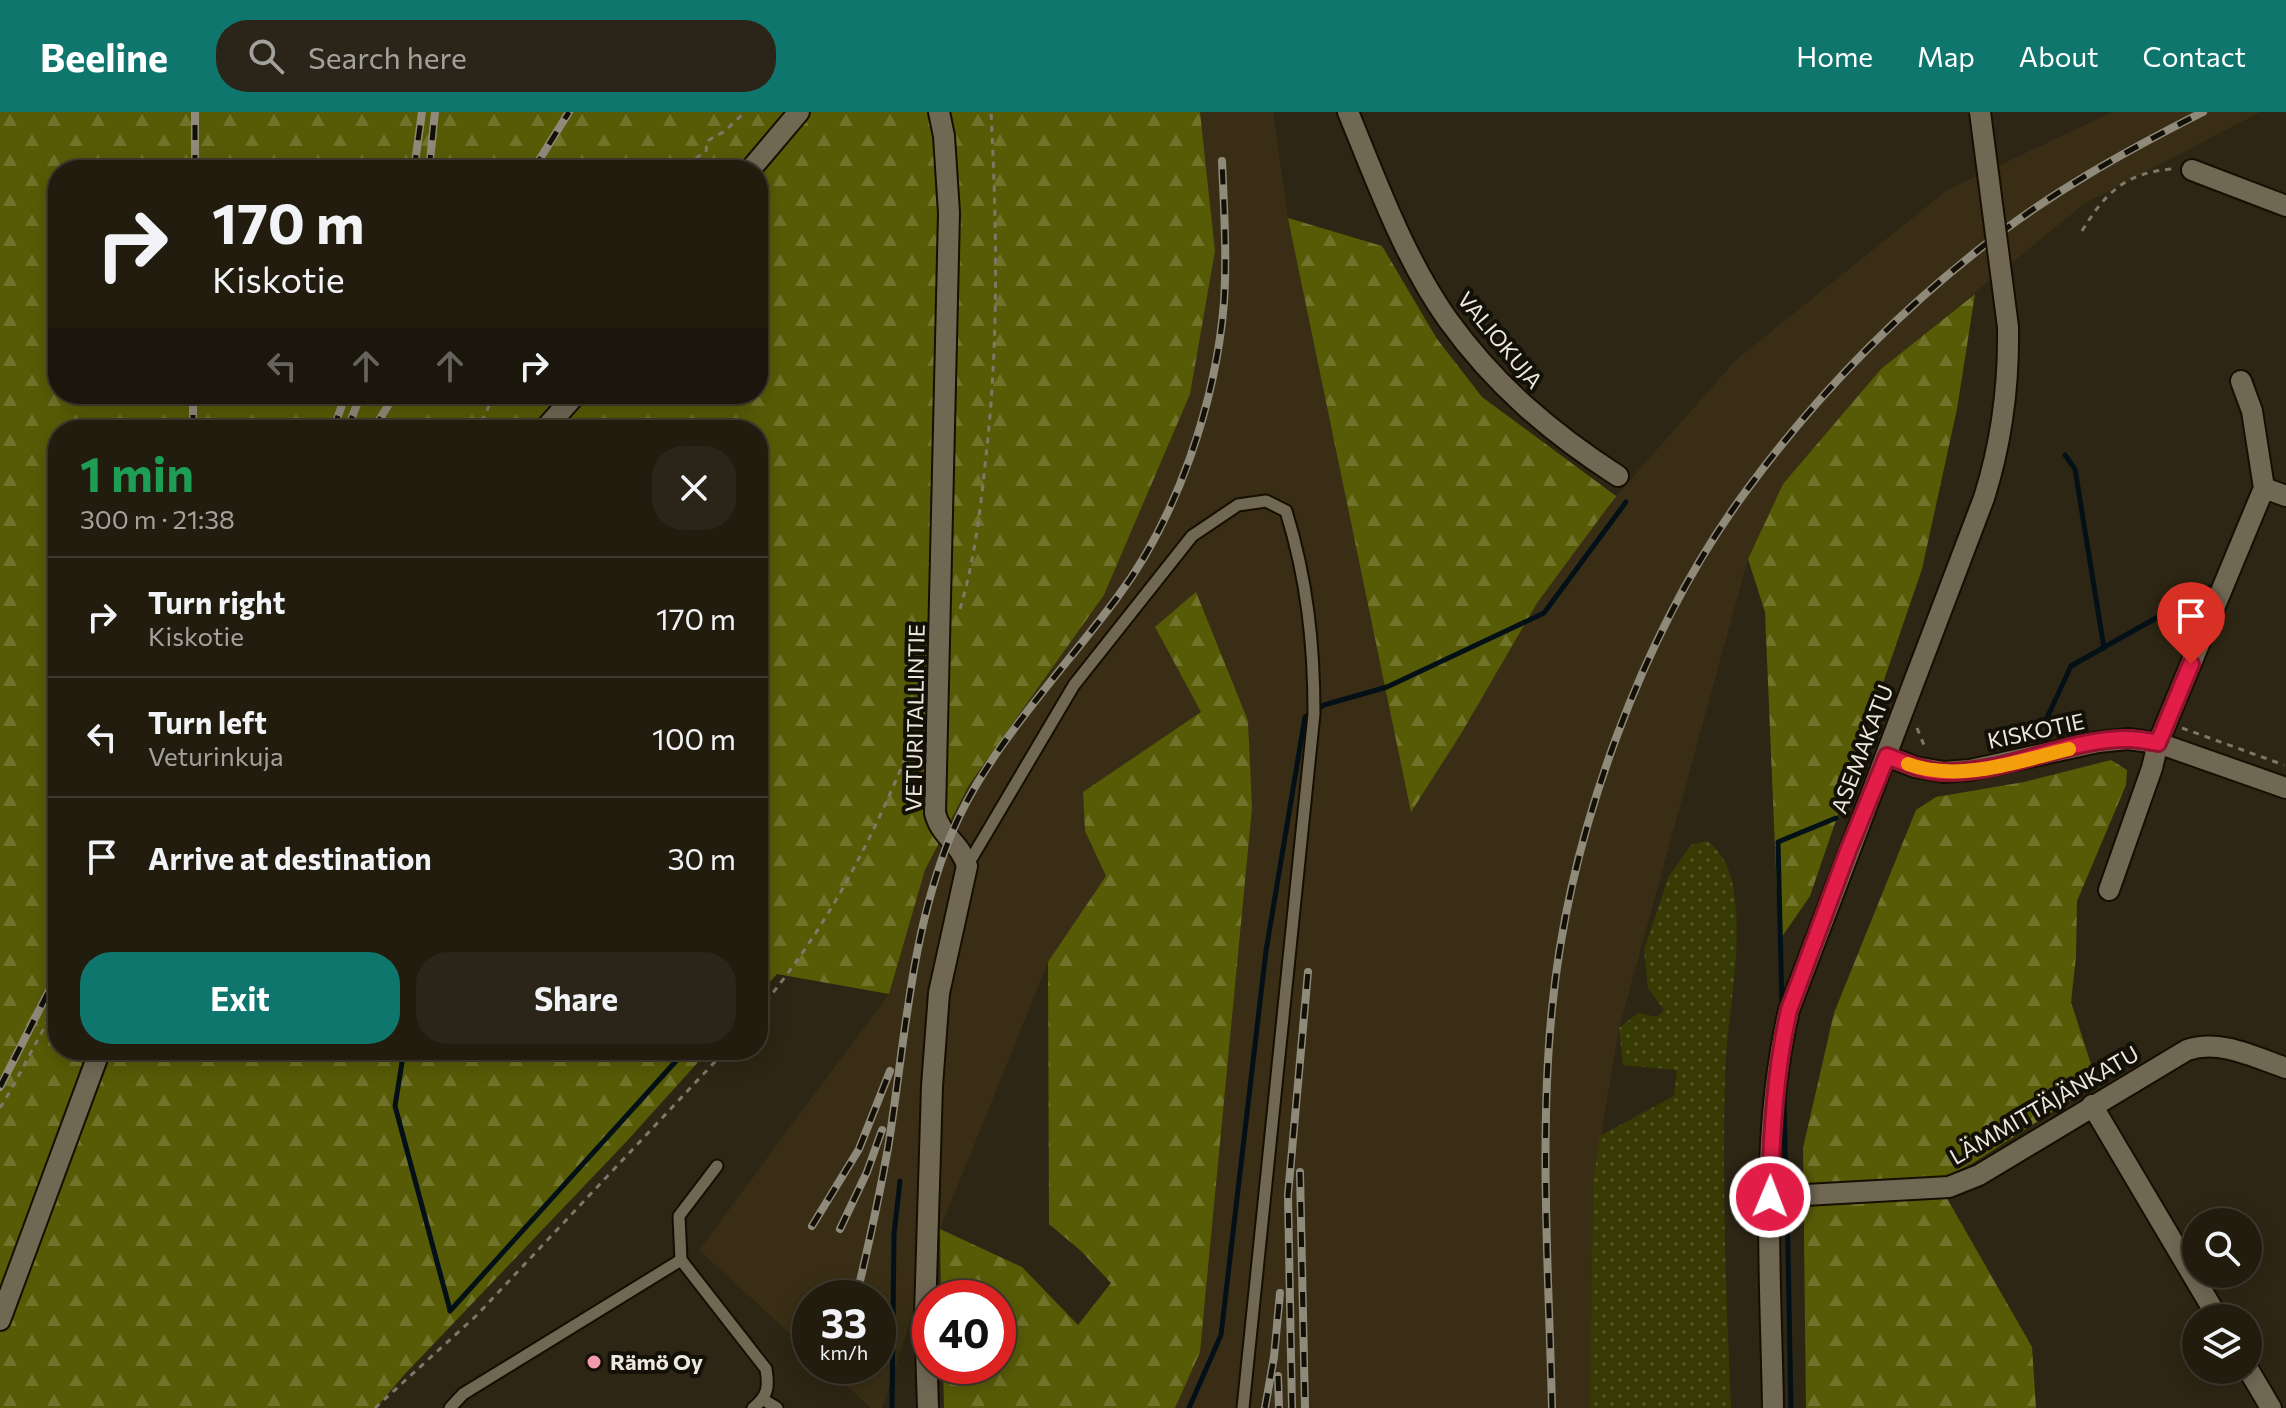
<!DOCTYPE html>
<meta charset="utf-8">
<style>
:root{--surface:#221c0f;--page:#2a2518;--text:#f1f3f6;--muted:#a2a19e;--line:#3f3a2f;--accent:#0f766e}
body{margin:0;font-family:Commissioner,sans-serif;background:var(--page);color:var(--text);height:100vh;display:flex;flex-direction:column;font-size:30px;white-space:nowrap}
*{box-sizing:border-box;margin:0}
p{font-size:26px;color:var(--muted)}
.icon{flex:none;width:44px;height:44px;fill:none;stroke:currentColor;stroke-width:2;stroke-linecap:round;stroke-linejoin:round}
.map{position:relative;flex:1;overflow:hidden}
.drawer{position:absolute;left:48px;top:308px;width:720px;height:640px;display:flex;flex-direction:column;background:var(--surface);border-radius:32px;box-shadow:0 4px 20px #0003,0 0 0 2px var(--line)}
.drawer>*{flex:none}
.hud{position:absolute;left:48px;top:48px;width:720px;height:244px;border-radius:32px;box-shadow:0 4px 20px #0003,0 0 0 2px var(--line);background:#221c0f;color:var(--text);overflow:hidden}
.controls{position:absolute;left:2182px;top:1096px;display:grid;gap:16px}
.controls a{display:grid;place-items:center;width:80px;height:80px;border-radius:50%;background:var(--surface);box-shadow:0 4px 20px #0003,0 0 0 2px var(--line);font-size:40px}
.speed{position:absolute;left:792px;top:1168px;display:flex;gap:16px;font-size:40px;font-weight:700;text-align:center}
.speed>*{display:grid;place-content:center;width:104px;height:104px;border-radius:50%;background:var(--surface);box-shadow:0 4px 20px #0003,0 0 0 2px var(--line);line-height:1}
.speed small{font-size:20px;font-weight:400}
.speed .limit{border:12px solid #d22;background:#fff;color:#111}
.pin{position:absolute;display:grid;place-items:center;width:68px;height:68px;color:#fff;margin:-82px -34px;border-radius:50% 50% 50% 0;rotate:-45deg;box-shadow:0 0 8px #0007}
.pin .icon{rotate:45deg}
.me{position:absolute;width:88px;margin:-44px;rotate:1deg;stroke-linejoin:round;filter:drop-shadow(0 0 6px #0008)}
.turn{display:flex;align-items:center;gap:28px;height:168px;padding:0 32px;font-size:36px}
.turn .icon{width:104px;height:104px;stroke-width:2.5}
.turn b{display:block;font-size:56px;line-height:68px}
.lanes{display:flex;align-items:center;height:76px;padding:0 32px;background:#0003;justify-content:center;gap:40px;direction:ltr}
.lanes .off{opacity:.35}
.round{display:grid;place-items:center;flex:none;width:84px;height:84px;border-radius:32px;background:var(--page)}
.summary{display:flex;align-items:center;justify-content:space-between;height:136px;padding:0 32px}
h1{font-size:48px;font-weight:700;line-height:60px;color:#1e9e55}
.button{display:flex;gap:16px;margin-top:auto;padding:16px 32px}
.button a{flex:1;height:92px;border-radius:32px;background:var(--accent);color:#fff;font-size:32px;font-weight:700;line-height:92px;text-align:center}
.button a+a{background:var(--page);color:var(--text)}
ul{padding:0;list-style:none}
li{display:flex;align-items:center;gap:24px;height:120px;padding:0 32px;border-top:2px solid var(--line)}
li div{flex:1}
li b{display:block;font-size:30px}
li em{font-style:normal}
header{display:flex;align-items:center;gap:48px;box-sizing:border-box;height:112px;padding:0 40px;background:var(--accent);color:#fff}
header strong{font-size:38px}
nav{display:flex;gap:44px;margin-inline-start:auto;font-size:28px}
.search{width:560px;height:72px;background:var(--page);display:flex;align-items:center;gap:20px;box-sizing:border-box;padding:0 28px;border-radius:32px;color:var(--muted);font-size:30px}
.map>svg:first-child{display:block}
.built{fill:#392e15}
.grass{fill:url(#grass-dots)}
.forest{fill:url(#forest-firs);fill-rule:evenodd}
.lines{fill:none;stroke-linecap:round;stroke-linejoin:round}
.stream{stroke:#041017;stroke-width:5}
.service-casing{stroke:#160f01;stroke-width:15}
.minor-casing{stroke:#160f01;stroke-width:24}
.tertiary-casing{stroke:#160f01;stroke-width:24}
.path{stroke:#7f7869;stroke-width:3;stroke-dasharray:6 6;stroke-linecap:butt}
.service{stroke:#716854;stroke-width:11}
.minor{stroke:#716854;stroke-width:20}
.tertiary{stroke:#716854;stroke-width:20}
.rail-casing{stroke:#908a7b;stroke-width:8}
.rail{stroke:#131008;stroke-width:5;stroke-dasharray:15;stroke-linecap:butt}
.tertiary-bridge-casing{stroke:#160f01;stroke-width:24;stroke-linecap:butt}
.tertiary-bridge{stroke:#716854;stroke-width:20}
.route-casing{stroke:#92132f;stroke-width:20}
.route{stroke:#e11d48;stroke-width:14}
.slow{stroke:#f59e0b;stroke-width:14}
.poi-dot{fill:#f29aad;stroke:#131008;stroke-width:3}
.labels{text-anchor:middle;stroke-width:8;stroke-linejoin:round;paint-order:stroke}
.street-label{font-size:22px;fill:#ede8dd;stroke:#131008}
.poi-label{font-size:22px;font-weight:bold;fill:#ede8dd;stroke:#131008;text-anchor:start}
</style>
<header>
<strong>Beeline</strong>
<div class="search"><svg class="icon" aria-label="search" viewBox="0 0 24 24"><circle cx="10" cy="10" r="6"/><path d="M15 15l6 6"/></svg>Search here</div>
<nav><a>Home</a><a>Map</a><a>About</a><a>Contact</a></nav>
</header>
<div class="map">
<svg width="2286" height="1296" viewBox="0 0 2286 1296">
<defs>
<pattern id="grass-dots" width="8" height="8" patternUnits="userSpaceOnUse" patternTransform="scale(2)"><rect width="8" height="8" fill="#383a03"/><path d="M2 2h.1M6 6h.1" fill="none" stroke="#555627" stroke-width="1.8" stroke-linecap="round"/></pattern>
<pattern id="forest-firs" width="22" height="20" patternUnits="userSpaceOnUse" patternTransform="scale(2)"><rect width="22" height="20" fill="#585b06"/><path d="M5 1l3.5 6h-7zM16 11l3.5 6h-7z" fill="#70732a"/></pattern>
</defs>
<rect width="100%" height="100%" fill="#2e2614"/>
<polygon class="built" points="1200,0 1273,0 1288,106 1462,620 1537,491 1616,384 1736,248 1946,79 2112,0 2260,0 2084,92 1881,257 1783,372 1748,447 1619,916 1593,1071 1590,1296 1175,1296 1200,1240 1252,696 1248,609 1155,516 1201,600 1083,680 1085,719 1106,764 1048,850 940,1117 882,1296 871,1296 825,1254 878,1254 878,1186 810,1186 810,1240 699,1138 889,882 925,758 969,673 1104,483 1190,281 1215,139"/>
<path class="grass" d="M1707 729C1724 742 1731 759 1734 781 1743 841 1727 902 1725 962 1722 1074 1726 1185 1731 1296H1590L1593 1071 1600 1024 1674 984 1677 958 1623 953 1619 916 1638 901 1657 905 1664 898 1648 876 1644 838 1669 764 1691 733Z"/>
<g class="forest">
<path d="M0 0H1200L1215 139 1190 282 1104 483 969 673 925 758 889 882 777 862 758 883V318H58V938H709L626 1030 404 1263 376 1296H0ZM58 58H758V282H58Z"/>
<polygon points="1288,106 1382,134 1437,227 1482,285 1616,384 1537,491 1462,620 1411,700"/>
<polygon points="1975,182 1957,297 1922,457 1810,784 1779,829 1765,500 1748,447 1783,372 1881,257"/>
<polygon points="1196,480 1248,609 1252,696 1200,1240 1175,1296 944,1296 943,1254 998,1254 998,1186 941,1186 940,1117 1022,1155 1078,1213 1111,1171 1081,1139 1049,1112 1048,850 1106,764 1085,719 1083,680 1201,600 1155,515"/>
<polygon points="2111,648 2127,658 2126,673 2077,789 2076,844 2071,890 2097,971 1973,1051 1937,1069 2032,1235 2036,1296 1806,1296 1803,1036 1834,901 1916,698 1936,685 2024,670"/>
</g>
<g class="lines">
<g class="stream">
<polyline points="2065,343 2075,357 2104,536"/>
<polyline points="2046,608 2071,554 2211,475"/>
<polyline points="1782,895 1778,730 1836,706"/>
<polyline points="404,938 395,994 450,1198"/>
<polyline points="1784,985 1786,1079"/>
<polyline points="1787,1089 1791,1296"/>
<polyline points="450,1199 686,938"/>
<polyline points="892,1296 894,1122 900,1069"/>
<polyline points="1189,1296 1221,1223 1266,839 1305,605 1324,593 1387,575 1544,501 1626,390"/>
</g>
<defs>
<g id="service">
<path d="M967 754 1074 573 1192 424 1238 393 1266 389 1286 399C1307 467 1314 531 1314 602L1243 1296"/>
<polyline points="681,1148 679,1104 717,1054"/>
<polyline points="764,1288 777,1296"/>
<path d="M450 1296 463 1282 681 1148 766 1257C769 1275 768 1284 753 1296"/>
</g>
<g id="minor">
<path d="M1348 0C1377 70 1404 146 1448 208 1495 273 1551 321 1618 364"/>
<polyline points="2192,58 2286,94"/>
<polyline points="2264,376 2286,384"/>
<polyline points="1887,644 1915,655 1944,660 1970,658 2098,630 2128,627 2158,631 2286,676"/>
<polyline points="2109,778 2152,656 2158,631 2264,376 2252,299 2241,269"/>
<polyline points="2092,993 2218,1206"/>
<path d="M1770 1085 1949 1075 1979 1063 2187 938C2220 927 2254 945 2286 956"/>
<polyline points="2248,1257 2271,1296"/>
<path d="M928 1296 925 1203 932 974 939 881 967 754C960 730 941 725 935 701L949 101 944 24 939 0"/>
</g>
<g id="tertiary">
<polyline points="750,58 799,0"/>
<polyline points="544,318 576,282"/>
<polyline points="0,1208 100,938"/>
<path d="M1773 1296C1771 1164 1759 1028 1789 898L1984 386C2002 329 2009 275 2008 215"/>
</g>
</defs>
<use href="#service" class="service-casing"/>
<use href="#minor" class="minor-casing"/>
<use href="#tertiary" class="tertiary-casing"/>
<g class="path">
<polyline points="675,58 706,40 707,29 725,19 745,0"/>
<path d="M2082 119C2105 81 2125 61 2172 57"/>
<polyline points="473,318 485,304 490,291 511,282"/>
<path d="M960 497C974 450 980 402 985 353 999 236 997 118 991 0"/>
<polyline points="1917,616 1926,638"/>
<polyline points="2182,616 2284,653"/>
<path d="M758 899C829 815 877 719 917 617"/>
<path d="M0 996C21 962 37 926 58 892"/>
<polyline points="375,1296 476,1204 726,938"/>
</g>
<use href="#service" class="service"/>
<use href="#minor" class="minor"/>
<use href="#tertiary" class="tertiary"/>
<defs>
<g id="rail">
<polyline points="195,58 195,0"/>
<polyline points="414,58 422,0"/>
<polyline points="429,58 435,0"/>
<polyline points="533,58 569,0"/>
<polyline points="193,318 193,282"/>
<polyline points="333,318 346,282"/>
<polyline points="347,318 361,282"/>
<polyline points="373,318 395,282"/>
<polyline points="0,975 58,861"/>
<polyline points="1300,1060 1305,1296"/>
<polyline points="812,1114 859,1037 890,959"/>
<polyline points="840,1117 867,1060 882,1018"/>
<path d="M856 1186C868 1136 879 1086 888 1036 905 931 910 823 951 723 985 639 1062 560 1116 487 1177 407 1216 290 1224 190 1227 143 1224 96 1222 49"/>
<polyline points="1278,1264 1279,1296"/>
<polyline points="1265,1296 1274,1245 1280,1181"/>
<polyline points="1292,1296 1288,1083 1308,860"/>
<path d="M1552 1296C1549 1166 1539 1026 1552 897 1569 721 1643 517 1749 375 1814 287 1891 207 1977 139 2046 83 2124 40 2203 0"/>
</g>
</defs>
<use href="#rail" class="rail-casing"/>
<use href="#rail" class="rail"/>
<defs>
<polyline id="tertiary-bridge" points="1980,0 2008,215"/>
</defs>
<use href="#tertiary-bridge" class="tertiary-bridge-casing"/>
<use href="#tertiary-bridge" class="tertiary-bridge"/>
</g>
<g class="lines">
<defs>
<path id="route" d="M1770 1085C1771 1023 1775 959 1789 898L1848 739 1887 644C1905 651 1925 660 1946 660 2007 661 2067 627 2127 627 2137 627 2148 629 2158 631L2191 552"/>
</defs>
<use href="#route" class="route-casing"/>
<use href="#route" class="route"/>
<path class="slow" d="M1908 652C1959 671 2019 649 2069 637"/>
</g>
<circle class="poi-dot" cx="594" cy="1250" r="8"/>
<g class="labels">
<g class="street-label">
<text transform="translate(1500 228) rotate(50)" y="8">VALIOKUJA</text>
<text transform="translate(915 606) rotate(-89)" y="8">VETURITALLINTIE</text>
<text transform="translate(2036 619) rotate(-12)" y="8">KISKOTIE</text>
<text transform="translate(1862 637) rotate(-69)" y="8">ASEMAKATU</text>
<text transform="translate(2044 993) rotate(-30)" y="8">LÄMMITTÄJÄNKATU</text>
</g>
<g class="poi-label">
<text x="610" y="1258">Rämö Oy</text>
</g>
</g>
</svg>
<div class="controls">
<a><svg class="icon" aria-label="search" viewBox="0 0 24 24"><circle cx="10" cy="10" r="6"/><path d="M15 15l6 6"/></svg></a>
<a><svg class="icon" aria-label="layers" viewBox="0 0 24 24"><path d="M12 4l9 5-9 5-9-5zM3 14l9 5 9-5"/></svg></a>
</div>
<div class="speed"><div>33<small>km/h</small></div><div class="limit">40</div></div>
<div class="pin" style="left:2191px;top:552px;background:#d93025"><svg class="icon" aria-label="arrive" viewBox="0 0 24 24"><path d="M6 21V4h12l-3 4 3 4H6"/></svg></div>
<svg class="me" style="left:1770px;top:1085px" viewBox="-20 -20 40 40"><circle r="17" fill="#e11d48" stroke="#fff" stroke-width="3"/><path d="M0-11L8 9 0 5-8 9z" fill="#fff"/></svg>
<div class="hud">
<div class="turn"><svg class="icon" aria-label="right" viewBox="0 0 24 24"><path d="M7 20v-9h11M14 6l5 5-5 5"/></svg><div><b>170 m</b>Kiskotie</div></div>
<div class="lanes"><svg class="icon off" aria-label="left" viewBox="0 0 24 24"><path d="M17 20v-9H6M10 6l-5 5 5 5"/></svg><svg class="icon off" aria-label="ahead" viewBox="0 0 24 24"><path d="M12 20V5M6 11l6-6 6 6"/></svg><svg class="icon off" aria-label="ahead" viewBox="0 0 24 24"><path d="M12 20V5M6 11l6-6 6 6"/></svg><svg class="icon" aria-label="right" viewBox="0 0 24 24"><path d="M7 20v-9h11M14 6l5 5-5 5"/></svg></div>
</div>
<section class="drawer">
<div class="summary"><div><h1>1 min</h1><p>300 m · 21:38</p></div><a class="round"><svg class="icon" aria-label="close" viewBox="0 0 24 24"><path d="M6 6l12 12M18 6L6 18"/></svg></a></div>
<ul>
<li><svg class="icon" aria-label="right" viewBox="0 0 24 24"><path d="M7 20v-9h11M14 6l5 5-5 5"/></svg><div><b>Turn right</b><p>Kiskotie</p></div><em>170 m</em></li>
<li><svg class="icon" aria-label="left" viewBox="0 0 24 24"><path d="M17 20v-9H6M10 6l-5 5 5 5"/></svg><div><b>Turn left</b><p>Veturinkuja</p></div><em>100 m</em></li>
<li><svg class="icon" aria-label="arrive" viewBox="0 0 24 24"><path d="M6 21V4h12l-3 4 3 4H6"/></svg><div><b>Arrive at destination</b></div><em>30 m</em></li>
</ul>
<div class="button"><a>Exit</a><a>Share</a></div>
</section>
</div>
